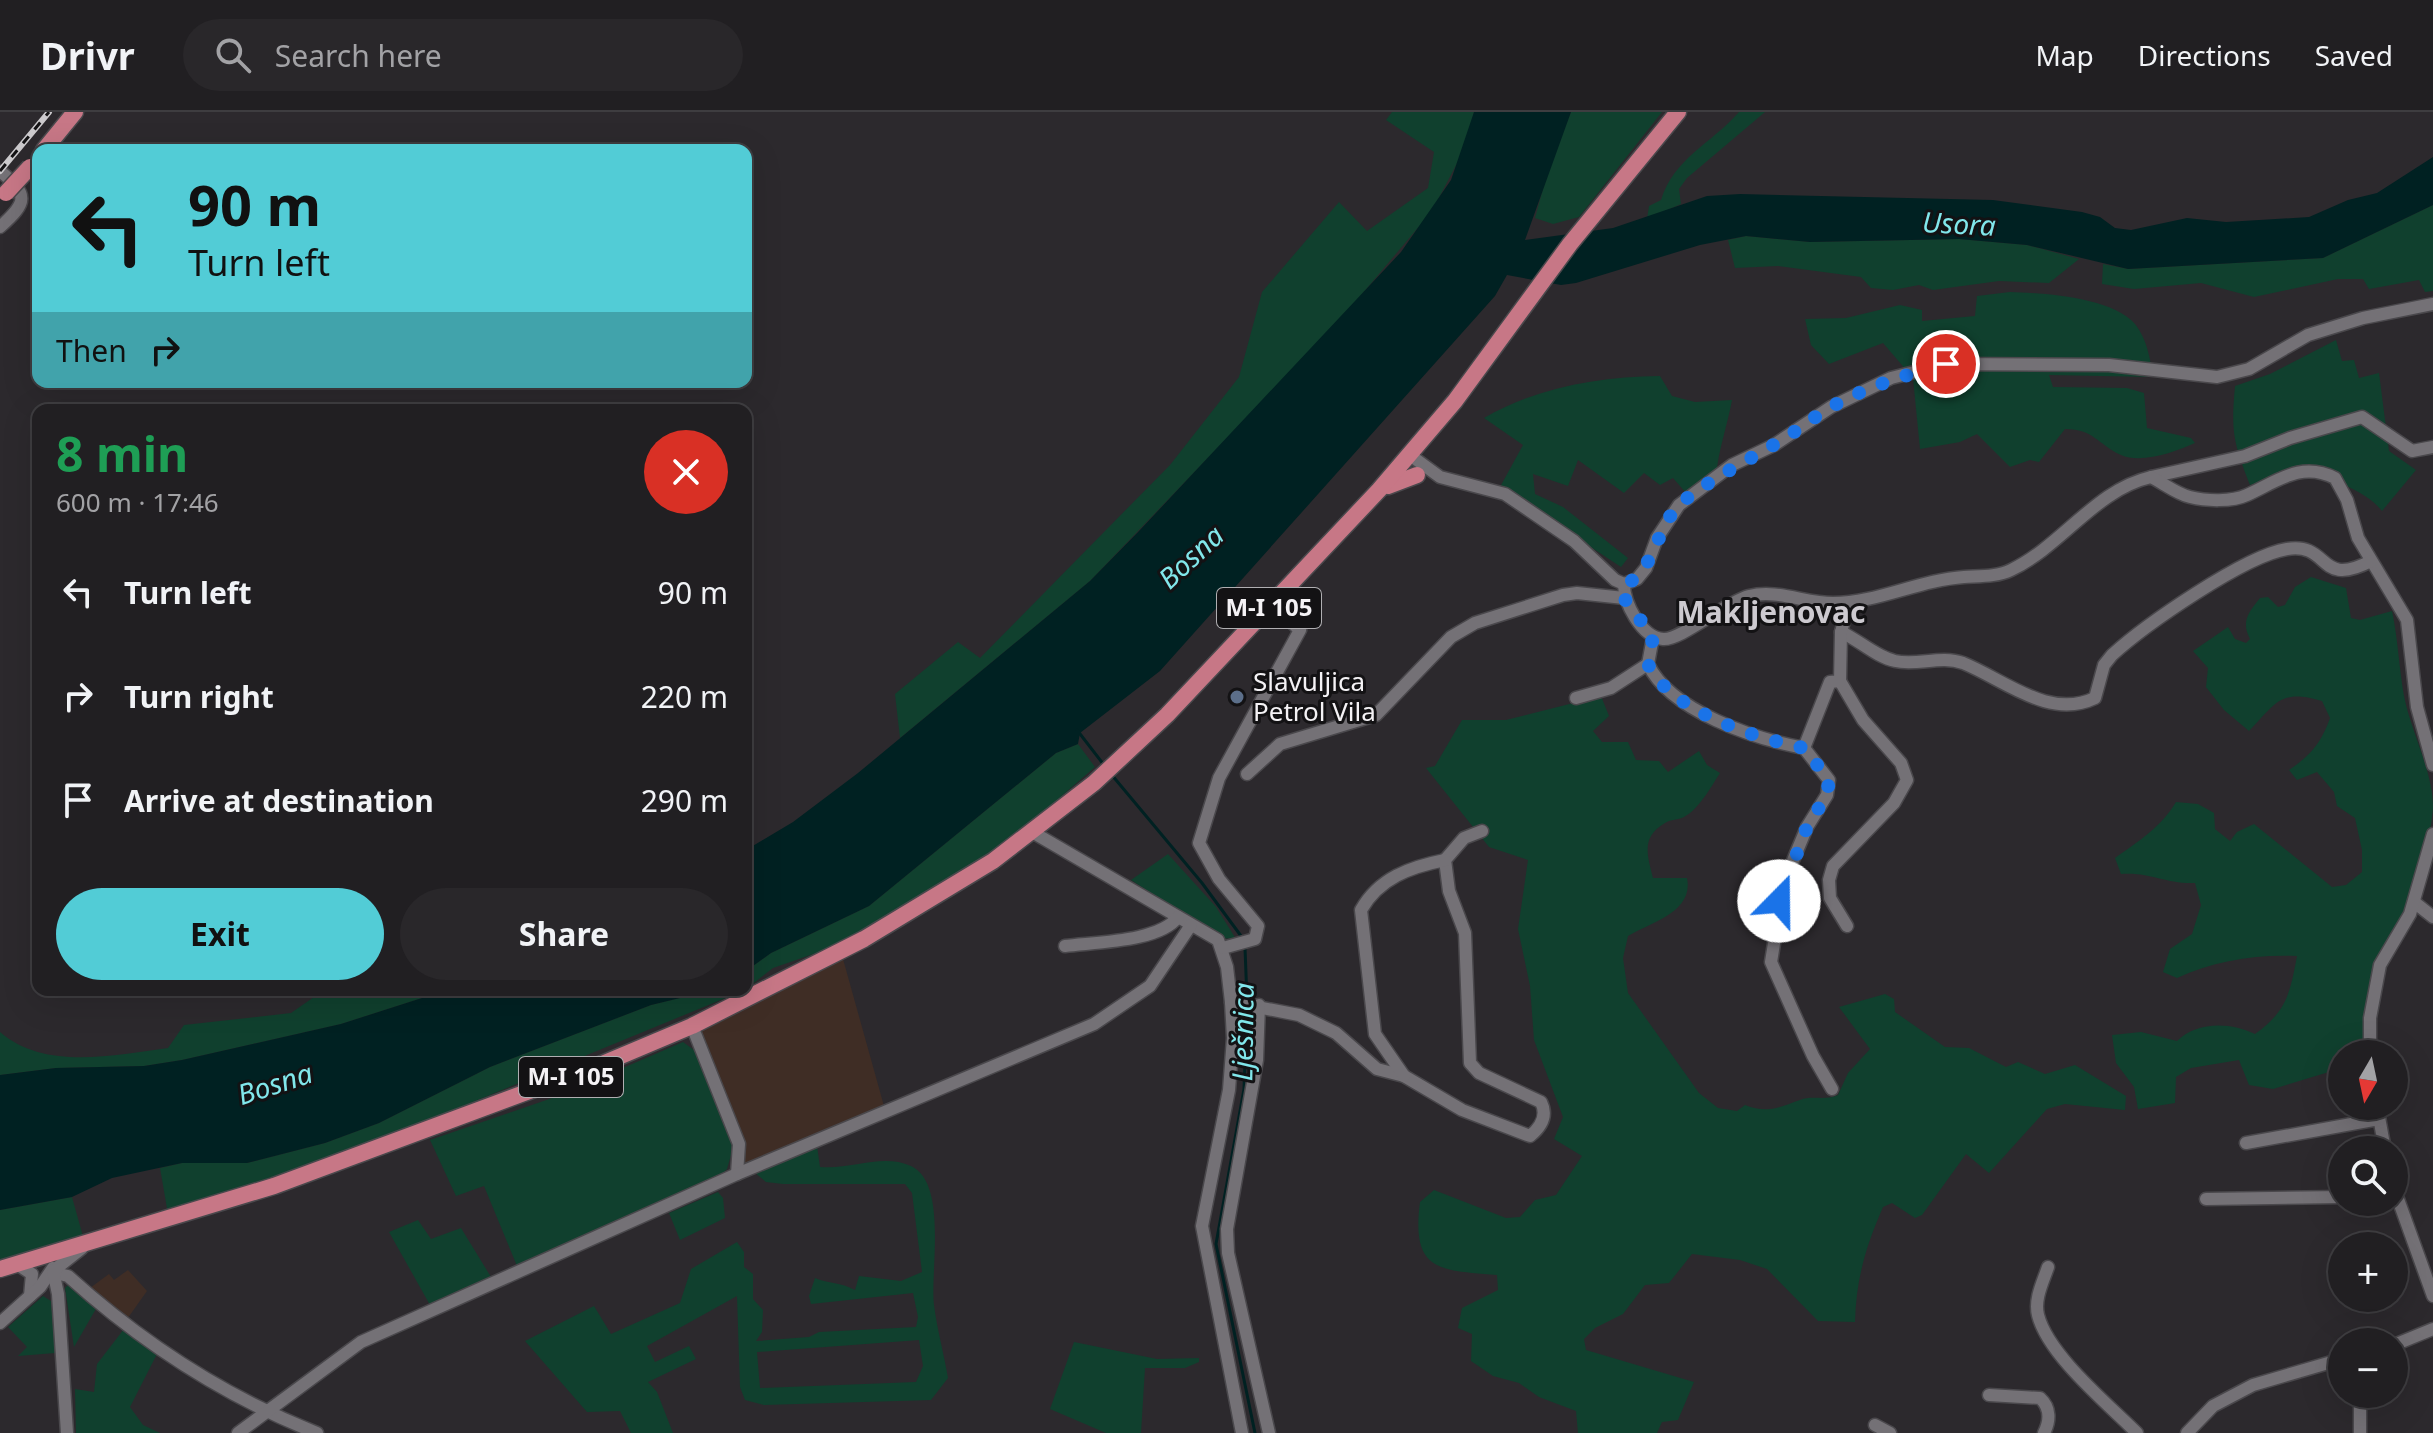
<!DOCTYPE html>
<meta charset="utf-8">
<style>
:root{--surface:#211f22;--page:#29272a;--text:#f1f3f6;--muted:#a2a2a5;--line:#3e3d40;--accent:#52ccd6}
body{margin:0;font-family:"Noto Sans",sans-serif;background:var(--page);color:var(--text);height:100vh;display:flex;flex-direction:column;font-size:30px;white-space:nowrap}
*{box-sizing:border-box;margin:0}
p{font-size:26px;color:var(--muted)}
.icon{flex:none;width:44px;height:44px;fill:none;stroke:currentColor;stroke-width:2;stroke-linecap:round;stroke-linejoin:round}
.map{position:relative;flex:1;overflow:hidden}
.panel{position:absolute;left:32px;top:292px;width:720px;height:592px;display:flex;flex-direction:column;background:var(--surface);border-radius:16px;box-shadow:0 8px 32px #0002,0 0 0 2px var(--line)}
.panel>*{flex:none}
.top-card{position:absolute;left:32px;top:32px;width:720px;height:244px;border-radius:16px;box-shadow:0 8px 32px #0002,0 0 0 2px var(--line);background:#52ccd6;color:#111;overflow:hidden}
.needle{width:52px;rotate:189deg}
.tools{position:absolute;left:2328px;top:928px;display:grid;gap:16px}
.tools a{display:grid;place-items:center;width:80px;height:80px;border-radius:50%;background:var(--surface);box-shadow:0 8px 32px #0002,0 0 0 2px var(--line);font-size:40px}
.pin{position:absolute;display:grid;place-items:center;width:68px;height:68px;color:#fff;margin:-34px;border:4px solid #fff;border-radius:50%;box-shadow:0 2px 8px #0007}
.me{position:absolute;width:88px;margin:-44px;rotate:22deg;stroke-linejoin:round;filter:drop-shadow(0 0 6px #0008)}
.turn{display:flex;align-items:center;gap:28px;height:168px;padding:0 24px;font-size:36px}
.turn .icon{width:104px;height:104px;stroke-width:2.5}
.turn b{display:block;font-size:56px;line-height:68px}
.then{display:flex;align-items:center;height:76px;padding:0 24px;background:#0003;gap:16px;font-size:30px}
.round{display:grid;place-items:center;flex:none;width:84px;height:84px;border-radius:42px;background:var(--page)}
.head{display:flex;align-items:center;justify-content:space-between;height:136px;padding:0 24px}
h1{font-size:48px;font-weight:700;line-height:60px;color:#1e9e55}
.cta{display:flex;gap:16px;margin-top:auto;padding:16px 24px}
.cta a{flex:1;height:92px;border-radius:48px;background:var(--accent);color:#111;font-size:32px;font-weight:700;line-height:92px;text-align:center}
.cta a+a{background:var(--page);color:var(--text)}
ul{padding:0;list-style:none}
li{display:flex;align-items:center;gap:24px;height:104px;padding:0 24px}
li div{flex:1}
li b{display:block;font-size:30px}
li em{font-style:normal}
header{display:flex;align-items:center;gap:48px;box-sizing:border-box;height:112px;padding:0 40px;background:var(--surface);border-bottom:2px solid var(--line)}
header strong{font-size:38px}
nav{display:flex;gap:44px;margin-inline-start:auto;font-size:28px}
.search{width:560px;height:72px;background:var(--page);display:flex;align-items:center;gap:20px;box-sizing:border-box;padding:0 28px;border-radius:44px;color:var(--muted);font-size:30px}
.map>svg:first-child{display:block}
.commercial{fill:#3f2d25}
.green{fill:#10402e;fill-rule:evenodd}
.water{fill:#002122}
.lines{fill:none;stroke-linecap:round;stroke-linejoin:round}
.stream{stroke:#002122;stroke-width:3}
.minor-casing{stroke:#4a484c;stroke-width:15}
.major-casing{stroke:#4a484c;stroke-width:19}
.minor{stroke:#747176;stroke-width:12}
.major{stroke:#c77786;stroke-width:16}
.rail-casing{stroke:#cccacd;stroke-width:6}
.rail{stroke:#131214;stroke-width:3;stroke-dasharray:9;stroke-linecap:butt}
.major-bridge-casing{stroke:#4a484c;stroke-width:19;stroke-linecap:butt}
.major-bridge{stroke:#c77786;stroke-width:16}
.route{stroke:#1a73e8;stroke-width:14;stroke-dasharray:0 25.2}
.service-dot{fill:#5c6f8a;stroke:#131214;stroke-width:3}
.labels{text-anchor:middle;stroke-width:6;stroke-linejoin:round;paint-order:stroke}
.shield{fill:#131214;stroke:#b0afb2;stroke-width:2}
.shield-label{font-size:24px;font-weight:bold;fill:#f4f2f5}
.poi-label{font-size:26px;fill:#f4f2f5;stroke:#131214;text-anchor:start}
.water-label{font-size:28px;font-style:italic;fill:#81e7eb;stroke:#131214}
.quarter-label{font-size:30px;font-weight:bold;fill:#cdcad0;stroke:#131214}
</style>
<header>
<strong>Drivr</strong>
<div class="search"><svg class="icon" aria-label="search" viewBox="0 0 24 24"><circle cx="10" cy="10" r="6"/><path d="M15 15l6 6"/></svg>Search here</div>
<nav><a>Map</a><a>Directions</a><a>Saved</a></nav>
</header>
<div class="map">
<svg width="2433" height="1321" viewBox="0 0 2433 1321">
<rect width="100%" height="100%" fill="#2c292d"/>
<g class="commercial">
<polygon points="843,847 884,994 743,1056 699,917"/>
<polygon points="128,1158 147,1179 125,1210 90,1176 109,1162 114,1168"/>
</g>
<g class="green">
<polygon points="1392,0 1474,0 1465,36 1432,99 1341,207 1090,469 900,626 895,582 958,530 980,546 1170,353 1239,265 1262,180 1339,90 1367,119 1428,76 1434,40 1386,8"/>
<polygon points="1571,0 1662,0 1579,105 1553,112 1535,106 1549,55"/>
<path d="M1739 0H1765L1687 66 1679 77 1681 92 1647 107 1649 94 1661 88C1674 46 1711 32 1739 0Z"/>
<polygon points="2433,93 2433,179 2425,180 2419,168 2369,177 2363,167 2338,167 2254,185 2201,171 2134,177 2102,172 2103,152 2128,157 2323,146"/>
<polygon points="1746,124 1810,130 1959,127 2027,133 2079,147 2049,171 1999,169 1933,178 1919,173 1893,178 1871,176 1861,165 1778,154 1735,156 1728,128"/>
<path d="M2010 180C2043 181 2112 185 2135 212 2147 227 2150 246 2153 265L2049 263 2053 275 2127 276 2144 281 2147 316 2191 326 2195 331C2175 340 2141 352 2121 343 2097 332 2094 317 2065 317L2039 350 2030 348 2010 355 1977 322 1960 330 1920 337 1913 266 1883 231 1829 252 1811 233 1805 207 1846 206 1900 193 1922 198V209L1975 204 1977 184Z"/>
<path d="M2336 228 2342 249 2354 248 2359 266 2379 261 2389 339 2416 358 2382 399C2365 376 2315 359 2286 362 2274 363 2261 370 2250 373 2233 329 2231 320 2235 274L2270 262Z"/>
<path d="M1660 264 1672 284 1695 290 1732 288C1727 315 1718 339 1716 365L1687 382 1673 366 1660 373 1644 361 1624 381 1578 348 1568 374 1533 362 1535 382 1563 395 1628 446 1621 455 1500 375 1523 333 1484 306C1538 275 1598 265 1660 264Z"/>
<path d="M2311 465 2346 476 2351 506 2360 508 2392 499C2398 527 2399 556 2404 584 2411 620 2433 659 2433 696 2426 783 2371 856 2361 942H2342V956L2273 977 2249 973 2239 948 2191 956 2176 965 2175 991 2138 997 2134 975 2116 951 2112 923 2141 920 2177 929C2197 909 2231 910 2255 922 2287 899 2290 881 2297 844 2257 842 2213 849 2177 866L2163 860 2170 837 2192 822 2201 793 2195 771C2164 772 2152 760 2121 762L2115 746C2139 729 2161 715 2176 690L2198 692 2214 701 2215 717 2230 729 2237 720 2254 712 2332 775 2346 773 2362 760V738L2355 706 2337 694 2334 680 2317 660 2297 668 2289 658C2311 643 2321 631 2330 606L2322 589C2280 577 2277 590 2249 619L2224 598 2206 575 2208 556 2193 539 2228 515 2235 527 2246 531 2250 527C2241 510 2248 501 2260 486L2268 485 2278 495 2285 493 2295 475Z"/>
<path d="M1601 584 1609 604 1593 619 1602 630H1628L1636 648 1659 649 1668 660 1699 639 1707 653 1720 661C1711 675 1699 697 1684 705 1678 708 1671 707 1665 711 1641 725 1647 742 1653 766H1687C1694 800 1651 810 1628 824L1623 846 1628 881 1699 981 1718 996 1737 999 1745 993C1767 1002 1780 995 1800 988 1812 983 1825 989 1838 983L1848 961 1870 937 1839 895 1885 882 1894 887 1895 900 1945 935 1969 936 2006 955 2018 950 2045 962 2075 953 2126 984 2125 998 2065 992 2047 997 1989 1061 1966 1042 1922 1103 1915 1106 1892 1091 1883 1095C1866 1134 1856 1167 1855 1210L1818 1209 1767 1157 1740 1148 1692 1142 1669 1171 1645 1173 1623 1202 1595 1216 1584 1227 1586 1238 1694 1270 1678 1308 1662 1310 1657 1321H1578L1576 1299 1539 1285 1519 1271 1493 1264 1471 1249 1472 1222 1458 1216 1462 1196 1498 1178 1497 1163C1439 1158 1411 1160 1420 1090L1434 1078 1506 1106 1520 1105 1535 1088 1556 1083 1582 1044 1554 1027 1563 1005 1534 928 1530 874 1518 817 1528 748 1489 735 1426 656 1435 654 1462 608H1506Z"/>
<polygon points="1078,632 1095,655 1012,727 904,797 819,840 773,856 746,877 746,859 771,841 869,794 1056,641"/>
<polygon points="1168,742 1216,795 1236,827 1221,826 1131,768"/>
<path d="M324 878H447L341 912 182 948 144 954 56 956 0 963V920C45 959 114 943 168 936L184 913 291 901Z"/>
<polygon points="713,878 745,878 407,1017 168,1102 160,1056 182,1051 247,1051 325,1031 379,1011 490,955 651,893"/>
<polygon points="683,930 694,938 733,1036 727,1057 721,1063 517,1154 484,1074 456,1084 430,1028 558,984"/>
<path d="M817 1034 820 1055C851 1058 882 1041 911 1054 948 1071 930 1159 934 1193 937 1217 944 1242 948 1266L931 1288 764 1293 745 1288 740 1275 737 1184 647 1234 655 1250 689 1234 696 1247 648 1270 657 1280 673 1321H631L620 1299 587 1300 525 1229 594 1194 611 1222 680 1191 691 1157 737 1130 744 1140V1155L753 1162V1187L763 1198 762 1220 756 1229 809 1225 819 1220 916 1215 918 1205 913 1181 811 1192 809 1184 815 1166C829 1172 840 1170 855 1178L859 1164 901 1169 922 1160 912 1081 905 1072H783L766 1070 754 1060ZM919 1228 923 1254 916 1270 760 1276 757 1240Z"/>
<polygon points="718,1080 723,1086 725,1106 680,1128 669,1101"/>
<polygon points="72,1085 84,1128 0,1148 0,1098"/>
<polygon points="418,1108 431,1127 461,1116 491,1165 430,1193 389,1120"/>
<polygon points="70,1171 97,1195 74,1235 65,1176"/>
<polygon points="43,1184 51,1189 55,1241 18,1244 27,1235 8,1215"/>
<polygon points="124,1217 158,1240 130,1295 143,1313 160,1321 76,1321 75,1277 94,1280 97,1252"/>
<polygon points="1074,1230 1157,1247 1199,1246 1199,1250 1185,1256 1145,1256 1141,1321 1106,1321 1050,1297"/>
</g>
<g class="water">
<polygon points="1474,0 1571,0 1525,128 1613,116 1707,84 1740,82 1993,88 2082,100 2100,105 2115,116 2131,118 2187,106 2226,110 2309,105 2348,88 2377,81 2433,45 2433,93 2323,146 2128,157 2027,133 1959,127 1810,130 1746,124 1700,133 1576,171 1561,173 1507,163 1495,184 1160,559 1080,621 1078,632 1056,641 869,794 771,841 746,859 746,738 793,710 858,661 1090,469 1139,419 1401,140 1451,68"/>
<polygon points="447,878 713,878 651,893 490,955 379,1011 325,1031 247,1051 182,1051 112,1066 72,1085 0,1098 0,963 56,956 144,954 182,948 341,912"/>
</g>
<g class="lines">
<g class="stream">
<polyline points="1077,618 1104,653"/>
<polyline points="1111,662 1202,771 1244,828"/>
<polyline points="1245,836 1247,888"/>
<polyline points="1247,895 1244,977 1216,1132 1255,1321"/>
</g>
<defs>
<g id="minor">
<path d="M0 59C29 83 28 90 0 115"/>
<polyline points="1410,343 1440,365 1505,382 1574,429 1615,468 1624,472"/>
<polyline points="2151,365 2245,344 2290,326 2362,305 2412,339 2433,335"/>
<path d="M1624 472C1624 491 1641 525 1663 527 1680 529 1724 491 1749 484 1777 477 1805 491 1833 491 1877 491 1919 468 1964 465 1979 464 1997 465 2011 458 2063 433 2095 378 2151 365 2163 371 2177 382 2190 385 2206 389 2232 390 2247 383 2278 369 2301 349 2335 366L2347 388 2358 426 2407 508 2417 595 2433 653"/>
<polyline points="1624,472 1637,467 1646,456 1657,426 1679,393 1732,353 1774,333 1831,295 1891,266 1946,252 2109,253 2217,265 2249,257 2308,223 2363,206 2433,192"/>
<path d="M1841 520C1859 528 1876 545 1895 549 1917 554 1941 543 1963 551 2005 568 2049 608 2095 586L2104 553 2112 543C2145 513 2244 444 2287 437 2331 430 2317 477 2371 449"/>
<path d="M1653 525 1648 552C1670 599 1755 627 1804 636L1829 668 1827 683 1807 715 1784 770 1771 850 1813 944 1832 977"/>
<polyline points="1840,569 1863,608 1901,651 1907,668 1894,691 1833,754 1829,768 1830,786 1847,814"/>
<polyline points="1576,586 1611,576 1648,552"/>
<polyline points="1804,636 1830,570 1840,569 1841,520 1849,491"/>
<polyline points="1247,662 1280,632 1376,603 1451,525 1475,511 1563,483 1577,481 1624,486"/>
<path d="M1034 721 1218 828 1227 855 1231 890 1299 903 1336 921 1377 957 1404 964 1462 998 1530 1024C1541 1015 1548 1004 1541 990L1479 961 1470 951 1465 821 1449 779 1445 748 1464 726 1482 719"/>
<polyline points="2414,790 2433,805"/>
<path d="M1065 834C1096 830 1159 830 1178 805"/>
<polyline points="1223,836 1255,827 1258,814 1219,767 1199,731 1219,666 1300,518 1272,493"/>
<polyline points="1231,890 1233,926 1229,978 1202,1114 1242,1321"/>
<polyline points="1259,893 1257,948 1227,1117 1228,1141 1269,1321"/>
<polyline points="692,914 739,1032 737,1062"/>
<polyline points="2370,942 2370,906 2380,853 2410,802 2433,722"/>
<path d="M1404 964 1375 922 1361 798C1379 766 1410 755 1445 748"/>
<polyline points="2377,994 2385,1038"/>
<polyline points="2246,1031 2379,1007"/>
<polyline points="2394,1076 2433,1184"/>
<polyline points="2206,1087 2342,1085"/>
<polyline points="17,1152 32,1162 30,1184"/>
<path d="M2048 1155C2043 1170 2034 1187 2038 1203 2048 1243 2108 1292 2137 1321"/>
<path d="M55 1161 68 1164C141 1230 226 1285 317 1321"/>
<polyline points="0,1211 40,1175 53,1156"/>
<polyline points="2394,1233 2433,1217"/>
<path d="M1989 1283 2040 1286C2051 1296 2050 1309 2044 1321"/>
<polyline points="1875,1313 1890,1321"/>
<polyline points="67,1321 58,1182 53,1159 82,1136"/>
<polyline points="238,1321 361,1230 737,1062 1094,912 1150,874 1191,813"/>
<polyline points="2187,1321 2213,1294 2253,1273 2342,1247"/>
<polyline points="2360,1321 2360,1282"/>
</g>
<g id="major">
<polyline points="44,38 75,0"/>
<polyline points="1388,374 1417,363"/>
<polyline points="0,1157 274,1074 602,952 692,914 864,827 993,749 1094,671 1167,603 1379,378 1455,289 1570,132 1678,0"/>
</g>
</defs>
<use href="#minor" class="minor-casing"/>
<use href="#major" class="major-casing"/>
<use href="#minor" class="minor"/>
<use href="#major" class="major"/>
<defs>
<polyline id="rail" points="0,59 49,0"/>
</defs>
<use href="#rail" class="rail-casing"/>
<use href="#rail" class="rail"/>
<defs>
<polyline id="major-bridge" points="6,81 30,55"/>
</defs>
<use href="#major-bridge" class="major-bridge-casing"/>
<use href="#major-bridge" class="major-bridge"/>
</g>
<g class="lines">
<path class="route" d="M1779 789 1807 715 1827 683 1829 668 1804 636C1755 626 1670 599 1648 552L1653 525 1624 486V472C1653 465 1657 411 1682 390 1714 365 1742 352 1775 332 1795 321 1812 306 1831 295 1868 274 1906 263 1946 252"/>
</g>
<circle class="service-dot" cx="1237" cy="585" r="8"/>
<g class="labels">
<g class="shield">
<rect x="1217" y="476" width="104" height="40" rx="6"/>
<rect x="519" y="945" width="104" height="40" rx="6"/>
</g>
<g class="shield-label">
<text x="1269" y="504">M-I 105</text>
<text x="571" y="973">M-I 105</text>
</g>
<g class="poi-label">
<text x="1253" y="579">Slavuljica<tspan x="1253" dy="30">Petrol Vila</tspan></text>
</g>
<g class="water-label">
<text transform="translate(1959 112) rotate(3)" y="10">Usora</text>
<text transform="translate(1191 445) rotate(-43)" y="10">Bosna</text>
<text transform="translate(1243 920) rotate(-89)" y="10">Lješnica</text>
<text transform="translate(275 972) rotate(-18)" y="10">Bosna</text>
</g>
<g class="quarter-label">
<text x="1771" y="511">Makljenovac</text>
</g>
</g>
</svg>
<div class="tools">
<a><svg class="needle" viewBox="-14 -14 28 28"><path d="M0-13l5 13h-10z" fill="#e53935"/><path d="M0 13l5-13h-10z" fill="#a2a2a5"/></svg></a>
<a><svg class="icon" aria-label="search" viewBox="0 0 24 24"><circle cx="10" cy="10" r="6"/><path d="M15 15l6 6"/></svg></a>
<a>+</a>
<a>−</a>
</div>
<div class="pin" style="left:1946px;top:252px;background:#d93025"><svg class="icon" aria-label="arrive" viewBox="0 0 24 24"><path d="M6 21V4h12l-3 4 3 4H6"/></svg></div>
<svg class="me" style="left:1779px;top:789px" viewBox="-20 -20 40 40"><circle r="19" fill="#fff"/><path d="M0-13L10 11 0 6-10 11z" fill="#1a73e8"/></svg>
<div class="top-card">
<div class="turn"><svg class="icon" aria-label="left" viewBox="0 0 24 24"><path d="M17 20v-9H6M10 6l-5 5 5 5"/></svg><div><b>90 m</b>Turn left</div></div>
<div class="then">Then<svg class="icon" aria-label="right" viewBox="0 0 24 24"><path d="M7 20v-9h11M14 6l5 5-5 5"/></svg></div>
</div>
<section class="panel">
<div class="head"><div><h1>8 min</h1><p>600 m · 17:46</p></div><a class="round" style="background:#d93025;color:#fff"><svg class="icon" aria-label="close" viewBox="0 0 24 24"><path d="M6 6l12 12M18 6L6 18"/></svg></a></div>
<ul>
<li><svg class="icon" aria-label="left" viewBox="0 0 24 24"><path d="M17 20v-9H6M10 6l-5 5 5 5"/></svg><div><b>Turn left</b></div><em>90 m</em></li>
<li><svg class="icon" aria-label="right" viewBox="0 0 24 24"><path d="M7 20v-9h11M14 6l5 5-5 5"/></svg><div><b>Turn right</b></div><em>220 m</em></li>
<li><svg class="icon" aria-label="arrive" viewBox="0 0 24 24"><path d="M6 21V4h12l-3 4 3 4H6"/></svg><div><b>Arrive at destination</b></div><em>290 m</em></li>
</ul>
<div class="cta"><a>Exit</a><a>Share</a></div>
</section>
</div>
